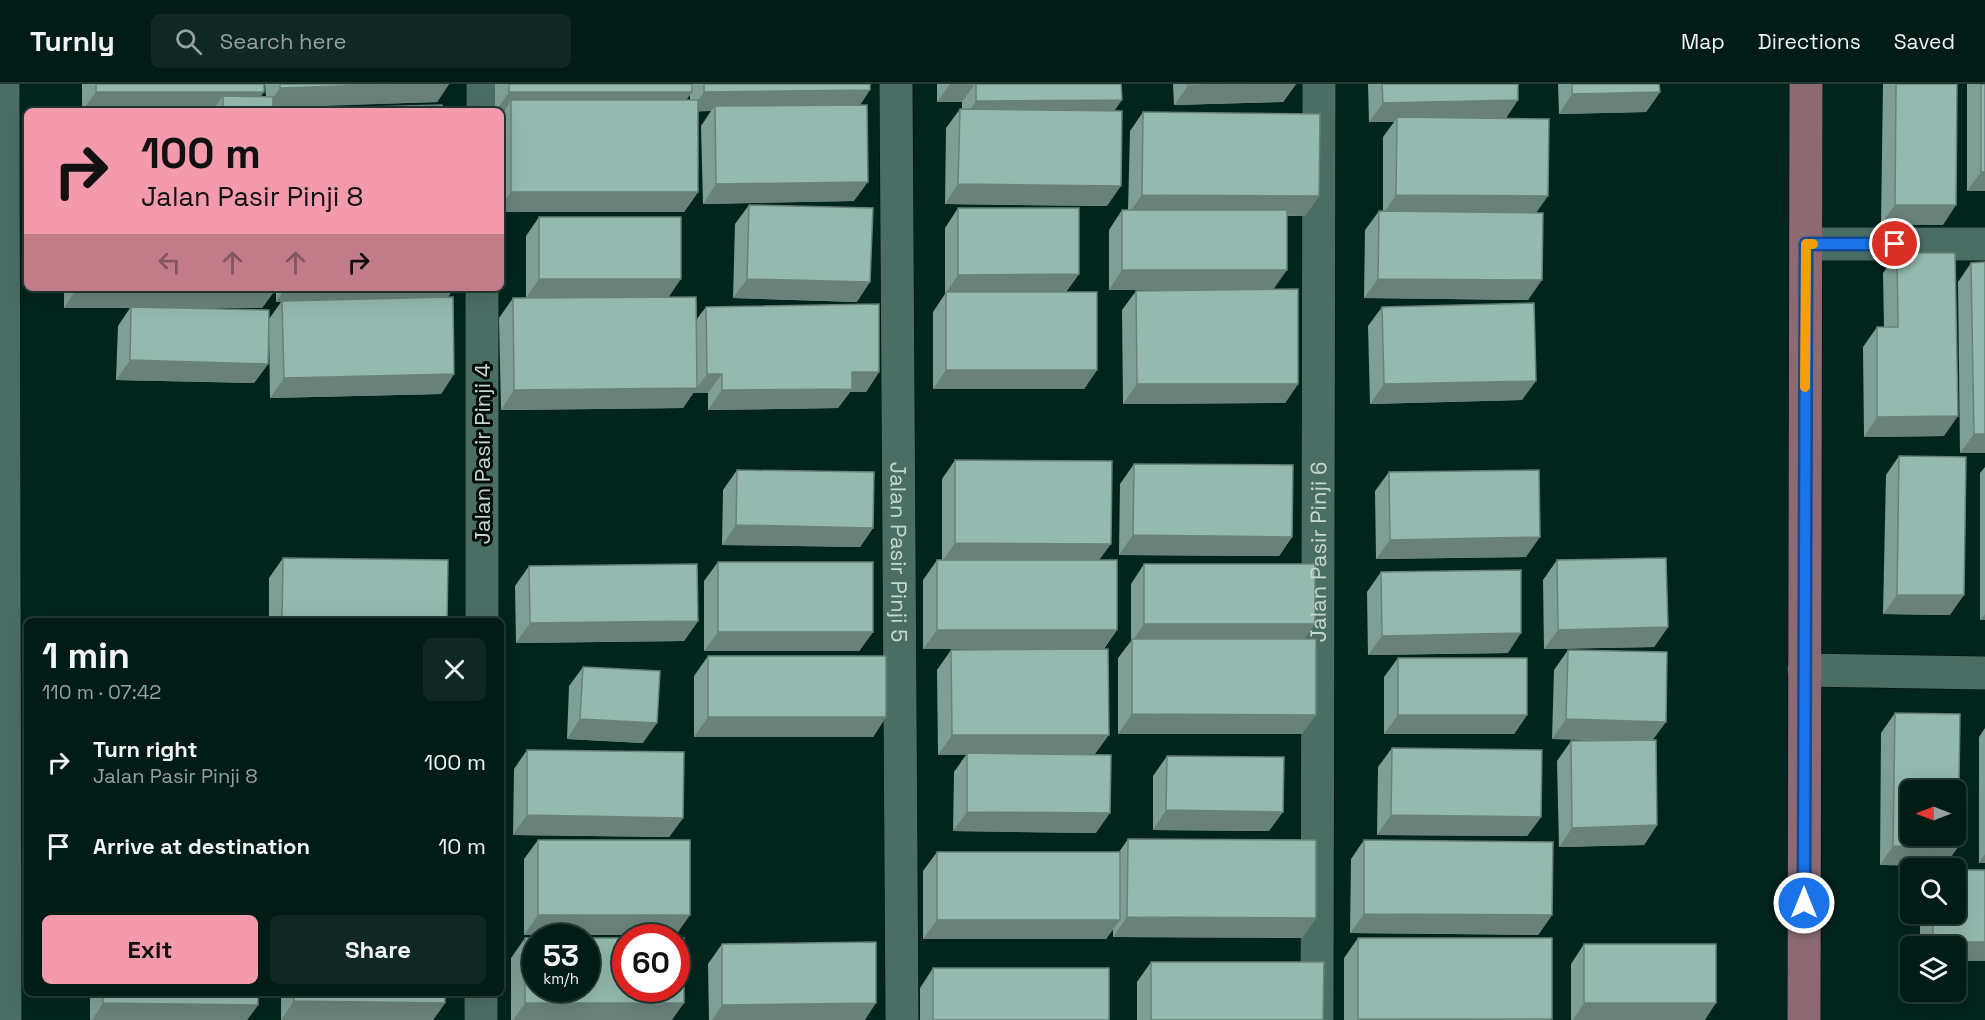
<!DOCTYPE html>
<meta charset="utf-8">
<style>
:root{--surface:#011b15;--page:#0f2822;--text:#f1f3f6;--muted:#96a1a0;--line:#233934;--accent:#f39aac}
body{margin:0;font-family:"Space Grotesk",sans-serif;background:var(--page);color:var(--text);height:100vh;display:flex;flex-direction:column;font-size:22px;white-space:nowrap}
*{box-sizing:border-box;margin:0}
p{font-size:20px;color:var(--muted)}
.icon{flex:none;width:33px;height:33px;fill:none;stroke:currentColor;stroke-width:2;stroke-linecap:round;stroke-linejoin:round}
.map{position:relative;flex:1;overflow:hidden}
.drawer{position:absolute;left:24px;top:534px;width:480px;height:378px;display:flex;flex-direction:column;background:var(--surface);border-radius:9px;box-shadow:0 6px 24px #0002,0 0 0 2px var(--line)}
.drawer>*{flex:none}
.banner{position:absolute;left:24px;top:24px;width:480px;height:183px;border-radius:9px;box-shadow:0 6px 24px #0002,0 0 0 2px var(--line);background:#f39aac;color:#111;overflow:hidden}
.needle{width:39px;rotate:270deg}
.fabs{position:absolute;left:1900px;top:696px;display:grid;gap:12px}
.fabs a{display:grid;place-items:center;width:66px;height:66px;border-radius:9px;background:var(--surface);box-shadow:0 6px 24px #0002,0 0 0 2px var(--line);font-size:30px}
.speed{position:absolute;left:522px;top:840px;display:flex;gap:12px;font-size:30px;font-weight:700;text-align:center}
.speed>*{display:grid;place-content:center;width:78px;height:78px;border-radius:50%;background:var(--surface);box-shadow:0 6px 24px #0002,0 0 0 2px var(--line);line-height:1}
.speed small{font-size:15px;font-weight:400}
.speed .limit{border:9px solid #d22;background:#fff;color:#111}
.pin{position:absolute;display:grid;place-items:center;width:51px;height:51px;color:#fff;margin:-26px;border:3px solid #fff;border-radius:50%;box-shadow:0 2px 6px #0007}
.me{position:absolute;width:66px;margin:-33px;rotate:0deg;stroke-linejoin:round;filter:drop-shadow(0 0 4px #0008)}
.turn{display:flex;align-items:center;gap:21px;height:126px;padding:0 18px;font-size:27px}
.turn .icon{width:78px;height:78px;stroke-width:2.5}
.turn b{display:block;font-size:42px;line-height:51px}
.lanes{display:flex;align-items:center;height:57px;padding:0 18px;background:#0003;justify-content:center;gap:30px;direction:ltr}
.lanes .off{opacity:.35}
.round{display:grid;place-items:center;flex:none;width:63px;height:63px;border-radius:9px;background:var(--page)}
.summary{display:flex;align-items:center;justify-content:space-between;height:102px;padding:0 18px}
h1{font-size:36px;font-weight:700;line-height:45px}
.primary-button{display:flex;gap:12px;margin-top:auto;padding:12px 18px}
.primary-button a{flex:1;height:69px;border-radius:9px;background:var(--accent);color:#111;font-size:24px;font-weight:700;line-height:69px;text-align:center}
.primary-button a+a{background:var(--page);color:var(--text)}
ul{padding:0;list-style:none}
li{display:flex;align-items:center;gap:18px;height:84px;padding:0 18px}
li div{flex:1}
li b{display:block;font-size:22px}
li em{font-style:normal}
header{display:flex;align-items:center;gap:36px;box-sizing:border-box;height:84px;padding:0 30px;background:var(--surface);border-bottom:2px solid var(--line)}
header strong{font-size:28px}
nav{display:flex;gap:33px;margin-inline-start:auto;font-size:21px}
.search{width:420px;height:54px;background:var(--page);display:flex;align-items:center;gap:15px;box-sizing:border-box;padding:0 21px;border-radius:9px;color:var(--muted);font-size:22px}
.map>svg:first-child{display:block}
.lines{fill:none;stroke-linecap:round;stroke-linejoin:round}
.minor-casing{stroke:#000c07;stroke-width:34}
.major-casing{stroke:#000c07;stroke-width:34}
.minor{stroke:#4b6e64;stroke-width:33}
.major{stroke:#8d6a71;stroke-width:33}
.wall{fill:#7f9f96;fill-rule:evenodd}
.shaded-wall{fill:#68827a}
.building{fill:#94b9ae;stroke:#68827a;stroke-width:1.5;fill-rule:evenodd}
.route-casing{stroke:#114b97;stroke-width:15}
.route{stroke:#1a73e8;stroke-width:10}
.slow{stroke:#f59e0b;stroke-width:10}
.labels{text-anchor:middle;stroke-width:6;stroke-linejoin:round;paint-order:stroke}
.street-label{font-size:22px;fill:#c4d7d1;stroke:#010a07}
</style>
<header>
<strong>Turnly</strong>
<div class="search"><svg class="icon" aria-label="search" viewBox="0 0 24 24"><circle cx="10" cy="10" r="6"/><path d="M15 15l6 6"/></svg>Search here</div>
<nav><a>Map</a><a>Directions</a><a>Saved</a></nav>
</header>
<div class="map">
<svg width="1985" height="936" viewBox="0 0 1985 936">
<rect width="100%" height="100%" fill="#01241c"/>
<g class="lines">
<defs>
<g id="minor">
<polyline points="3,0 5,936"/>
<path id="s1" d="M896 0 902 936"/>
<polyline points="483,27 483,0"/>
<polyline points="1806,160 1985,160"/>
<polyline points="482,537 482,204"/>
<polyline points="1804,586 1985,589"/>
<polyline points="481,936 481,909"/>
<path id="s2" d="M1317 936 1319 0"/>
</g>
<polyline id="major" points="1804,936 1806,0"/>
</defs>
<use href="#minor" class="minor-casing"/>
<use href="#major" class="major-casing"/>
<use href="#minor" class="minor"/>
<use href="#major" class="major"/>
</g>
<g class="wall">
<polygon points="82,0 264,0 261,12 266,12 265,0 449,0 437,18 273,23 273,27 82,27"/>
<path d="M495 0H870L860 21 854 117 703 120 701 42 711 27H698V108L684 128H501V31L504 28 495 27ZM690 10V16H686Z"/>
<polygon points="937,0 1121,0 1114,27 1107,122 945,120 946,44 960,25 962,25 962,18 937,18"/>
<polygon points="1173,0 1296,0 1283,18 1174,21"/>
<polygon points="1368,0 1518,0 1506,34 1536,129 1528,216 1364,214 1365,146 1379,127 1383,127 1383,53 1394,38 1369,38"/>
<polygon points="1558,0 1659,0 1660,8 1646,28 1559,30"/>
<polygon points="1883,0 1957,0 1943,141 1881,140"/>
<rect x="1967" y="0" width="18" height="107"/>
<polygon points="1143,28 1319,112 1305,132 1287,132 1273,205 1298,300 1285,319 1123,320 1122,226 1136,207 1242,206 1109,206 1109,146 1122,126 1128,126 1130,47"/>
<polygon points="749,121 857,218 733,214 735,140"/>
<polygon points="958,124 1079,190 1066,208 1097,286 1084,305 933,305 933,228 945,210 945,144"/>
<polygon points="539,133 668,213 696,236 706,223 879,288 866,308 850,308 838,324 708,326 708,309 693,309 683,324 501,326 499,234 513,214 526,214 526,152"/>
<polygon points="1897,169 1944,352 1864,353 1863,263 1877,243 1884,243 1883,189"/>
<polygon points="1985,178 1985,369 1960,369 1958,198 1971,179"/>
<path d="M64 204H454L448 213 454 290 441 310 270 314 269 247 268 280 254 299 116 296 118 242 130 224H64ZM276 205V218H281L269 235 177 224H262Z"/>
<polygon points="1382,223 1522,316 1370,320 1368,242"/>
<polygon points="1899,372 1950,531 1883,530 1886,391"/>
<polygon points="955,376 1099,476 1117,546 1104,565 1095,670 1058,670 1096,749 953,747 954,688 966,671 938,671 937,586 951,566 1055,565 923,565 923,496 937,476 942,476 942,395"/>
<polygon points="1134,380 1292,453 1279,472 1119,471 1120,400"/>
<polygon points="1985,383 1985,536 1980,536 1980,389"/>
<polygon points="737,386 873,444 860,463 722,461 723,406"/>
<polygon points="1389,388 1526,473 1376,475 1375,407"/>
<polygon points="283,474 447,537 269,537 269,494"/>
<polygon points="1557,476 1668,543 1654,563 1544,565 1543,496"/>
<polygon points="718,478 873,548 859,567 704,567 704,497"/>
<polygon points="1144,480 1315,540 1304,555 1302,650 1118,650 1118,574 1131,557 1131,500"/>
<polygon points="529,482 698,537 684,557 516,559 515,502"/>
<polygon points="1381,488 1508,569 1368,571 1367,508"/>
<polygon points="1568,566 1653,656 1657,741 1644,761 1559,763 1557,677 1571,657 1623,657 1552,655 1554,586"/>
<polygon points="708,572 886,633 873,653 694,653 694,592"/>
<polygon points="1398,574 1527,631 1514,650 1384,650 1384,593"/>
<polygon points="583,583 643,659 567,655 569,602"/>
<polygon points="1895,629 1958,763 1944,782 1880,781 1881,649"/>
<polygon points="1985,644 1985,779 1979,779 1979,653"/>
<polygon points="1392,664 1541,733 1527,752 1377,751 1378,683"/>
<polygon points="527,666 683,734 669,753 513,751 514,685"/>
<polygon points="1167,672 1269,747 1153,746 1153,692"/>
<polygon points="1128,755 1316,834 1302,854 1113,853 1113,845 1106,855 923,855 923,787 937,768 1119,768"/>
<polygon points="538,756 676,851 524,851 524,775"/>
<polygon points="1364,756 1552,831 1538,851 1350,849 1351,775"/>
<polygon points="1920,830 1956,830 1985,877 1956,877 1956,862 1920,862"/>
<polygon points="525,854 672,936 511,936 511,874"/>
<polygon points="1358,854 1551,936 1344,936 1344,874"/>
<polygon points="722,860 865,936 709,936 708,880"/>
<polygon points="1584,860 1705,936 1571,936 1571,880"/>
<polygon points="1151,878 1323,936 1137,936 1137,898"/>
<polygon points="933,884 1109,936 920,936 920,904"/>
<polygon points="90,909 258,909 258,921 247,936 90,936"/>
<polygon points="281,909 445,909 445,919 433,936 281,936"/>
</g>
<g class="shaded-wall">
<polygon points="396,0 449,0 437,18 266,24 280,4"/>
<polygon points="950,0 975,0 962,18 937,18"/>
<polygon points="1254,0 1296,0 1283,18 1174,21 1188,2"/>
<polygon points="870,6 857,26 715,22 711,27 690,28 704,8"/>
<polygon points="96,8 264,8 251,27 223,12 212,27 82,27"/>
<polygon points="509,8 692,8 678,28 511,16 504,28 496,27"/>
<polygon points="1660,8 1646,28 1559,30 1572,10"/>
<polygon points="1122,16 1108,36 962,37 976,17"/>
<polygon points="1518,16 1505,36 1397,33 1394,38 1369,38 1383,19"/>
<polygon points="1981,88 1985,88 1985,107 1967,107"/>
<polygon points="868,98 854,117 703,120 716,100"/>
<polygon points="958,100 1121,102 1107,122 945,120"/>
<polygon points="511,108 698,108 684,128 501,128 501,123"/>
<polygon points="1142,111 1319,112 1305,132 1128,130"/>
<polygon points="1396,111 1548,112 1534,132 1383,130"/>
<polygon points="1895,121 1956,121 1943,141 1881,140"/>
<polygon points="1122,186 1287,186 1273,206 1109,206"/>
<polygon points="1079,190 1065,209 946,208 945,210 958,191"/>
<polygon points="539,195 681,195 668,214 526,214"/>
<polygon points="747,195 870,198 857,218 733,214"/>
<polygon points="1378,195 1542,196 1528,216 1364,214"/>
<polygon points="77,204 276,204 262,224 64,224"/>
<polygon points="286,204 454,204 447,214 276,218"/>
<polygon points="130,276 268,280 254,299 116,296"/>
<polygon points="946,286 1097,286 1084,305 933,305"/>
<polygon points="852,288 879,288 866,308 850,308 838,324 708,326 722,306"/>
<polygon points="454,290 441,310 270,314 284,294"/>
<polygon points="707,290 722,290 708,309 693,309"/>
<polygon points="1536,297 1522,316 1370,320 1384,300"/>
<polygon points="1137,300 1298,300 1285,319 1123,320"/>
<polygon points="697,304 683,324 501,326 514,306"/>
<polygon points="1958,332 1944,352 1864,353 1877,333"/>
<polygon points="1974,350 1985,350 1985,369 1960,369"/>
<polygon points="736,441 873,444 860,463 722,461"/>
<polygon points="1133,451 1292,453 1279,472 1119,471"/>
<polygon points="1540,453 1526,473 1376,475 1390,456"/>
<polygon points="955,459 1111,460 1097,479 942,478"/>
<polygon points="1897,511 1964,511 1950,531 1883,530"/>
<polygon points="1985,530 1985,536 1980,536"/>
<polygon points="698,537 684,557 516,559 530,539"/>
<polygon points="1144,540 1315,540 1301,560 1132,558"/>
<polygon points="1668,543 1654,563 1544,565 1558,546"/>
<polygon points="937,546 1117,546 1103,565 923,565"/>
<polygon points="718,548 873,548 859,567 704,567"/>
<polygon points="1521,549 1508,569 1368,571 1382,552"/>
<polygon points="1132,630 1316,631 1302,650 1118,650"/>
<polygon points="1398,631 1527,631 1514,650 1384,650"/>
<polygon points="708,633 886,633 873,653 694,653"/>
<polygon points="580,635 657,639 643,659 567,655"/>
<polygon points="1566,635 1666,638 1652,657 1552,655"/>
<polygon points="952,651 1109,651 1095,670 967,671 967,669 966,671 938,671"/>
<polygon points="1166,726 1283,728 1269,747 1153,746"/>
<polygon points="967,728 1110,729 1096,749 953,747"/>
<polygon points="527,731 683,734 669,753 513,751"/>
<polygon points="1391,731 1541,733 1527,752 1377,751"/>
<polygon points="1657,741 1644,761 1559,763 1572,744"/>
<polygon points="1893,762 1958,763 1944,782 1880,781"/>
<polygon points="1985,770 1985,779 1979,779"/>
<polygon points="1364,830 1552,831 1538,851 1350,849"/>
<polygon points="538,831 690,831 676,851 524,851"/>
<polygon points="1127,833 1316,834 1302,854 1113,853"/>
<polygon points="937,836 1120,836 1106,855 923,855"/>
<polygon points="1933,858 1985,858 1985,877 1956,877 1956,862 1930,862"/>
<polygon points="294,917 445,919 433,936 281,936"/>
<polygon points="103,919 258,921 247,936 92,936"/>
<polygon points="525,919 684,919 672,936 513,936"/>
<polygon points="876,919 865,936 712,936 722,921"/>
<polygon points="1584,919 1716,919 1705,936 1573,936"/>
<polygon points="1358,935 1552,935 1357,936"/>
</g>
<g class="building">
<rect x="96" y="0" width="168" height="8"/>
<polygon points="280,0 396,0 280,4"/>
<rect x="509" y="0" width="183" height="8"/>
<polygon points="704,0 870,0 870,6 704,8"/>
<polygon points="976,0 1121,0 1122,16 976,17"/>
<polygon points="1187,0 1254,0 1188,2"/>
<polygon points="1382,0 1518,0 1518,16 1383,19"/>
<polygon points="1572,0 1659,0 1660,8 1572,10"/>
<polygon points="1896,0 1957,0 1956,121 1895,121"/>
<rect x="1981" y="0" width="4" height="88"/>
<polygon points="223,12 273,13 273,27 223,27"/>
<rect x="511" y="16" width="187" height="92"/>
<polygon points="442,21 442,27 288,27 288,25"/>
<polygon points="867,21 868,98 716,100 715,22"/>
<polygon points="960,25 1122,27 1121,102 958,100"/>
<polygon points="1143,28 1320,30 1319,112 1142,111"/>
<polygon points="1397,33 1549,35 1548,112 1396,111"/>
<polygon points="749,121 873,124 870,198 747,195"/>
<polygon points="958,124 1079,124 1079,190 958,191"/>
<rect x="1122" y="126" width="165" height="60"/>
<polygon points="1379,127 1543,129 1542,196 1378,195"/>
<rect x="539" y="133" width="142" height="62"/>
<polygon points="1897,169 1955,169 1958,332 1877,333 1877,243 1898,243"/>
<polygon points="1985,178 1985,350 1974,350 1971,179"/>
<polygon points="1298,205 1298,300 1137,300 1136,207"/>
<rect x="946" y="208" width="151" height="78"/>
<polygon points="453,213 454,290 284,294 282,217"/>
<polygon points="696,213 697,304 514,306 513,214"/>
<polygon points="1534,219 1536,297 1384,300 1382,223"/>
<polygon points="879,220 879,288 852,288 852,305 722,306 722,290 707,290 706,223"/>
<polygon points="131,223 269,226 268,280 130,276"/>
<polygon points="1899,372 1966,373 1964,511 1897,511"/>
<polygon points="955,376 1112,377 1111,460 955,459"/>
<polygon points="1134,380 1293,381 1292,453 1133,451"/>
<polygon points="737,386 874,388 873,444 736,441"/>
<polygon points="1539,386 1540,453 1390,456 1389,388"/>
<polygon points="283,474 448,476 447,537 282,537"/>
<polygon points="1666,474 1668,543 1558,546 1557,476"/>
<rect x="937" y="476" width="180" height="70"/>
<rect x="718" y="478" width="155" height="70"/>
<polygon points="697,480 698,537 530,539 529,482"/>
<rect x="1144" y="480" width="171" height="60"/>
<polygon points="1521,486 1521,549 1382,552 1381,488"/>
<polygon points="1132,555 1316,555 1316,631 1132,630"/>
<polygon points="1108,565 1109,651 952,651 951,566"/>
<polygon points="1568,566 1667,568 1666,638 1566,635"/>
<rect x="708" y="572" width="178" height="61"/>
<rect x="1398" y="574" width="129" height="57"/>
<polygon points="583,583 660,587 657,639 580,635"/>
<path d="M1895 629 1960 630 1958 763 1893 762ZM1911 706H1956V752H1911Z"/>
<polygon points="1656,656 1657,741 1572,744 1571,657"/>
<polygon points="1392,664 1542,666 1541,733 1391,731"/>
<polygon points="527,666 684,668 683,734 527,731"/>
<polygon points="967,669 1111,671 1110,729 967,728"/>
<polygon points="1167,672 1284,673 1283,728 1166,726"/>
<polygon points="1128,755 1316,756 1316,834 1127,833"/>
<rect x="538" y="756" width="152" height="75"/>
<polygon points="1364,756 1553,758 1552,831 1364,830"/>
<rect x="937" y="768" width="183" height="68"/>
<polygon points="1956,786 1985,786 1985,858 1933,858 1933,830 1956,830"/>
<polygon points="525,854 536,854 536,904 586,904 586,854 626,854 626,904 676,904 676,854 684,854 684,919 525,919"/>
<rect x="1358" y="854" width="194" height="81"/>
<polygon points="876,858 876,919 722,921 722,860"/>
<rect x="1584" y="860" width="132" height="59"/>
<polygon points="1151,878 1324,878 1323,936 1151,936"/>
<rect x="933" y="884" width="176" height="52"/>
<polygon points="103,909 258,909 258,921 103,919"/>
<polygon points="294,909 445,909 445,919 294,917"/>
</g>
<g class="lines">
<defs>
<polyline id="route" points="1804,819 1806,160 1895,160"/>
</defs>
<use href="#route" class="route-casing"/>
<use href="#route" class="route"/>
<polyline class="slow" points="1805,303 1806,160 1813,160"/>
</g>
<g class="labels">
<g class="street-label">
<text transform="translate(482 370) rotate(-90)" y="8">Jalan Pasir Pinji 4</text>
<text dy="8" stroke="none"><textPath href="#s1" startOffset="468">Jalan Pasir Pinji 5</textPath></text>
<text dy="8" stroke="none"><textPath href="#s2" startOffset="468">Jalan Pasir Pinji 6</textPath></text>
</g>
</g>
</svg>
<div class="fabs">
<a><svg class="needle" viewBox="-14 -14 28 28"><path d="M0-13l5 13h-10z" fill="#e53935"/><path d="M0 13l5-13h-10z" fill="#96a1a0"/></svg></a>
<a><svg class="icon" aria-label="search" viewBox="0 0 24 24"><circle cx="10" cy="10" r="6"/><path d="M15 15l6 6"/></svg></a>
<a><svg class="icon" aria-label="layers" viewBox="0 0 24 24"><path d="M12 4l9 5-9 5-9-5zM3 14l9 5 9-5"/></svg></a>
</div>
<div class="speed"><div>53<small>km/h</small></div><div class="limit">60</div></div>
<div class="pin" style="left:1895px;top:160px;background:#d93025"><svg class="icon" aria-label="arrive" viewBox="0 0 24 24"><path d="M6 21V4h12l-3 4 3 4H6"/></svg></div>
<svg class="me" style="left:1804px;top:819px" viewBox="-20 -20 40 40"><circle r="17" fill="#1a73e8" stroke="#fff" stroke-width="3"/><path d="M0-11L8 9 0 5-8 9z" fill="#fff"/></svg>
<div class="banner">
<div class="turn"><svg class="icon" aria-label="right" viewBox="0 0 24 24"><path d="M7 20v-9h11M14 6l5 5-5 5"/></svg><div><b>100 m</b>Jalan Pasir Pinji 8</div></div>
<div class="lanes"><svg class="icon off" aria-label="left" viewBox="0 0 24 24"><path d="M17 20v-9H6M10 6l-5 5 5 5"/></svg><svg class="icon off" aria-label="ahead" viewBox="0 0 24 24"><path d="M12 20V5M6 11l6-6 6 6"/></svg><svg class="icon off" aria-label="ahead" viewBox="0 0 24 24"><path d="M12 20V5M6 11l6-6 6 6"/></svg><svg class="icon" aria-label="right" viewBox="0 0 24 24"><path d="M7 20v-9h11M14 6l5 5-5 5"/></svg></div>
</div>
<section class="drawer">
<div class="summary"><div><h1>1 min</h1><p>110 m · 07:42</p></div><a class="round"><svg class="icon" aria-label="close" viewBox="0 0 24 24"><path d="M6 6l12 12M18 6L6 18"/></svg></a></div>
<ul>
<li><svg class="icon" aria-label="right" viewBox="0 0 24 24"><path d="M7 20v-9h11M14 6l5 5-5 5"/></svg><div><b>Turn right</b><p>Jalan Pasir Pinji 8</p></div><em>100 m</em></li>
<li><svg class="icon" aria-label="arrive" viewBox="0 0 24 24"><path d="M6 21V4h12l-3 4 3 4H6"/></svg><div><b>Arrive at destination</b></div><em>10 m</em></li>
</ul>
<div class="primary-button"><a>Exit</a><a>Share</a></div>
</section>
</div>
